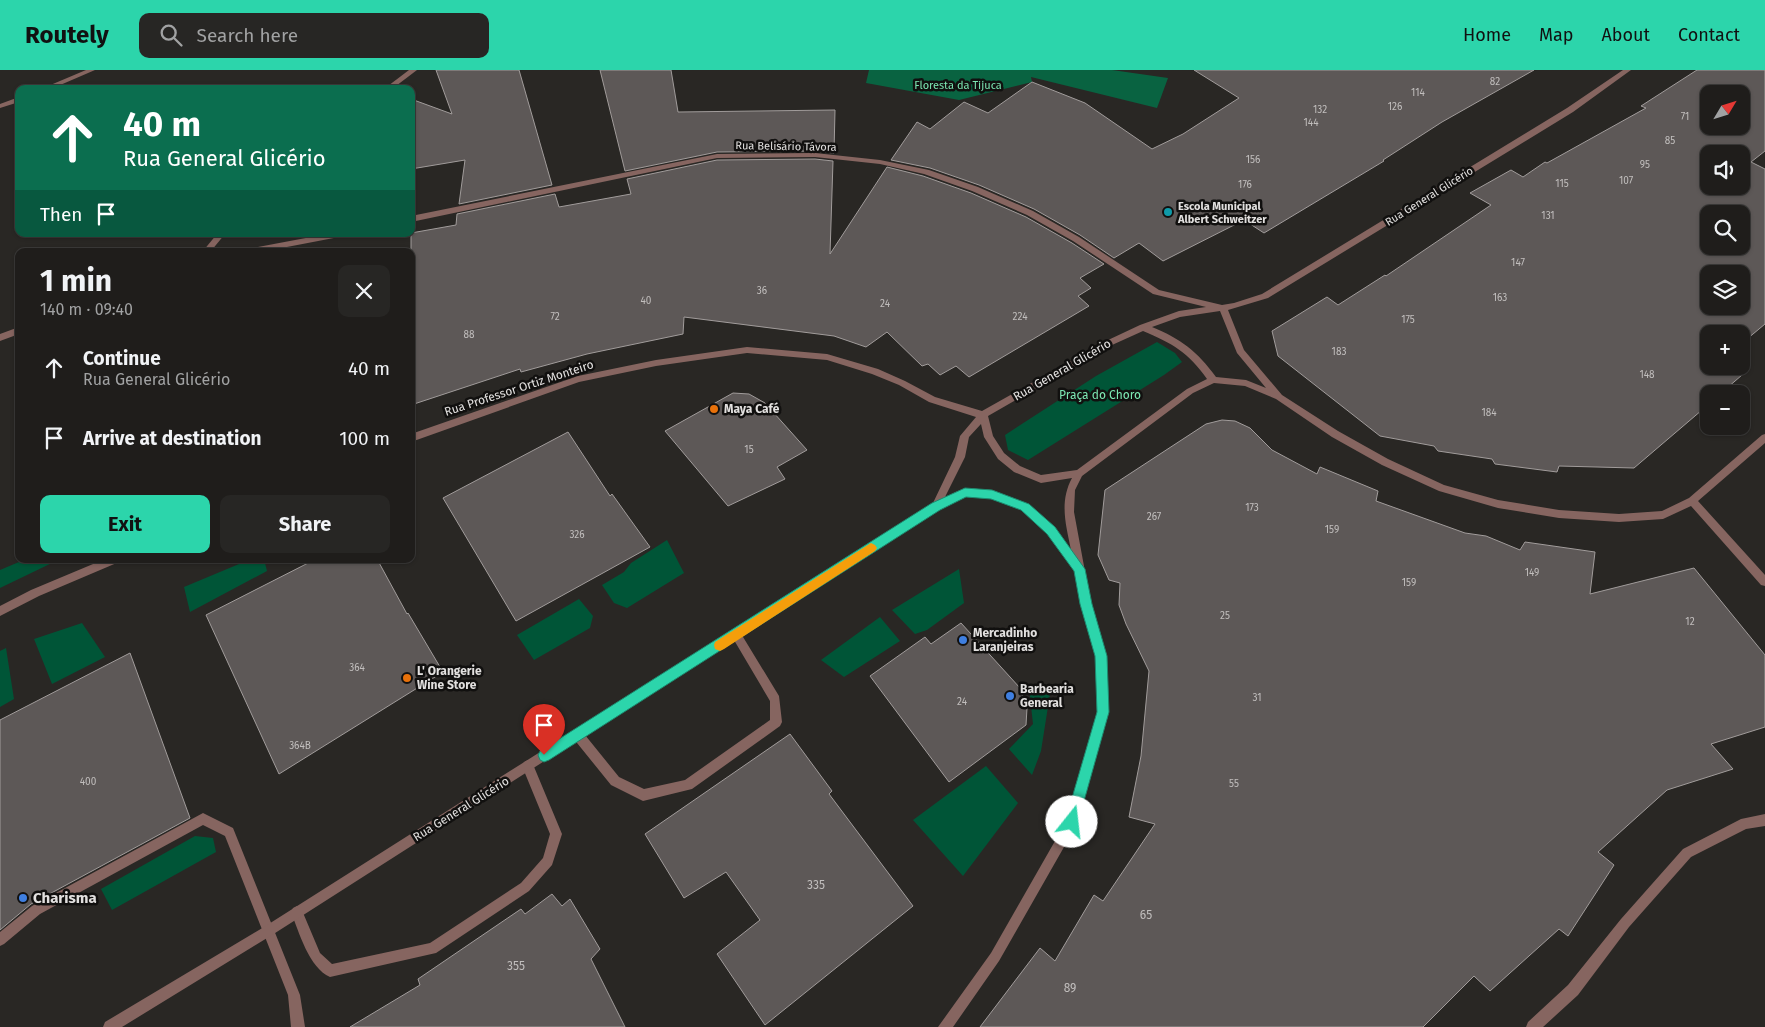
<!DOCTYPE html>
<meta charset="utf-8">
<style>
:root{--surface:#1f1d1b;--page:#272624;--text:#f1f3f6;--muted:#a1a2a3;--line:#3c3b3a;--accent:#2cd5ab}
body{margin:0;font-family:"Fira Sans",sans-serif;background:var(--page);color:var(--text);height:100vh;display:flex;flex-direction:column;font-size:19px;white-space:nowrap}
*{box-sizing:border-box;margin:0}
p{font-size:16px;color:var(--muted)}
.icon{flex:none;width:28px;height:28px;fill:none;stroke:currentColor;stroke-width:2;stroke-linecap:round;stroke-linejoin:round}
.map{position:relative;flex:1;overflow:hidden}
.panel{position:absolute;left:15px;top:178px;width:400px;height:315px;display:flex;flex-direction:column;background:var(--surface);border-radius:10px;box-shadow:0 1px 4px #0004,0 0 0 1px var(--line)}
.panel>*{flex:none}
.banner{position:absolute;left:15px;top:15px;width:400px;height:152px;border-radius:10px;box-shadow:0 1px 4px #0004,0 0 0 1px var(--line);background:#0b6e4f;color:#fff;overflow:hidden}
.needle{width:32px;rotate:52deg}
.fabs{position:absolute;left:1700px;top:15px;display:grid;gap:10px}
.fabs a{display:grid;place-items:center;width:50px;height:50px;border-radius:10px;background:var(--surface);box-shadow:0 1px 4px #0004,0 0 0 1px var(--line);font-size:25px}
.pin{position:absolute;display:grid;place-items:center;width:42px;height:42px;color:#fff;margin:-51px -21px;border-radius:50% 50% 50% 0;rotate:-45deg;box-shadow:0 0 5px #0007}
.pin .icon{rotate:45deg}
.me{position:absolute;width:55px;margin:-28px;rotate:16deg;stroke-linejoin:round;filter:drop-shadow(0 0 4px #0008)}
.turn{display:flex;align-items:center;gap:18px;height:105px;padding:0 25px;font-size:22px}
.turn .icon{width:65px;height:65px;stroke-width:2.5}
.turn b{display:block;font-size:35px;line-height:42px}
.then{display:flex;align-items:center;height:48px;padding:0 25px;background:#0003;gap:10px;font-size:19px}
.round{display:grid;place-items:center;flex:none;width:52px;height:52px;border-radius:10px;background:var(--page)}
.summary{display:flex;align-items:center;justify-content:space-between;height:85px;padding:0 25px}
h1{font-size:30px;font-weight:700;line-height:38px}
.primary-button{display:flex;gap:10px;margin-top:auto;padding:10px 25px}
.primary-button a{flex:1;height:58px;border-radius:10px;background:var(--accent);color:#111;font-size:20px;font-weight:700;line-height:58px;text-align:center}
.primary-button a+a{background:var(--page);color:var(--text)}
ul{padding:0;list-style:none}
li{display:flex;align-items:center;gap:15px;height:70px;padding:0 25px}
li div{flex:1}
li b{display:block;font-size:19px}
li em{font-style:normal}
header{display:flex;align-items:center;gap:30px;box-sizing:border-box;height:70px;padding:0 25px;background:var(--accent);color:#111}
header strong{font-size:24px}
nav{display:flex;gap:28px;margin-inline-start:auto;font-size:18px}
.search{width:350px;height:45px;background:var(--page);display:flex;align-items:center;gap:12px;box-sizing:border-box;padding:0 18px;border-radius:10px;color:var(--muted);font-size:19px}
.map>svg:first-child{display:block}
.green{fill:#005537}
.forest{fill:#096341}
.building{fill:#5d5857;stroke:#a19c9b;fill-rule:evenodd}
.lines{fill:none;stroke-linecap:round;stroke-linejoin:round}
.lane{fill:#866560;fill-rule:evenodd}
.street{fill:#866560;fill-rule:evenodd}
.route{fill:#2cd5ab;stroke:#1d8a6f}
.slow{fill:#f59e0b}
.culture-dot{fill:#0f9aa8;stroke:#11100f;stroke-width:2}
.food-dot{fill:#e8710a;stroke:#11100f;stroke-width:2}
.shop-dot{fill:#3f7fe0;stroke:#11100f;stroke-width:2}
.labels{text-anchor:middle;stroke-width:5;stroke-linejoin:round;paint-order:stroke}
.number-label{font-size:10px;fill:#c1bebd}
.far-park-label{font-size:11px;fill:#7ce7b3;stroke:#11100f}
.far-street-label{font-size:11px;fill:#e2e0df;stroke:#11100f}
.far-poi-label{font-size:11px;font-weight:bold;fill:#e2e0df;stroke:#11100f;text-anchor:start}
.street-label{font-size:12px;fill:#e2e0df;stroke:#11100f}
.park-label{font-size:12px;fill:#7ce7b3;stroke:#11100f}
.poi-label{font-size:12px;font-weight:bold;fill:#e2e0df;stroke:#11100f;text-anchor:start}
.near-number-label{font-size:12px;fill:#c1bebd}
.near-poi-label{font-size:15px;font-weight:bold;fill:#e2e0df;stroke:#11100f;text-anchor:start}
</style>
<header>
<strong>Routely</strong>
<div class="search"><svg class="icon" aria-label="search" viewBox="0 0 24 24"><circle cx="10" cy="10" r="6"/><path d="M15 15l6 6"/></svg>Search here</div>
<nav><a>Home</a><a>Map</a><a>About</a><a>Contact</a></nav>
</header>
<div class="map">
<svg width="1765" height="957" viewBox="0 0 1765 957">
<rect width="100%" height="100%" fill="#292724"/>
<g class="green">
<polygon points="1157,272 1175,283 1182,292 1164,305 1028,390 1008,380 1005,365 1096,306"/>
<polygon points="667,470 684,503 627,538 614,533 602,515 624,502 631,493"/>
<polygon points="26,489 54,489 54,492 0,518 0,500"/>
<polygon points="251,489 264,489 267,501 190,542 184,517"/>
<polygon points="959,499 964,533 927,560 915,564 892,540"/>
<polygon points="579,529 593,546 590,558 534,590 517,565"/>
<polygon points="880,547 900,571 844,607 821,590"/>
<polygon points="82,553 105,587 52,614 34,569"/>
<polygon points="6,578 14,629 0,637 0,581"/>
<polygon points="1029,618 1050,624 1041,681 1032,705 1009,679 1033,654"/>
<polygon points="986,696 1018,733 963,806 913,750"/>
<polygon points="195,766 213,768 216,782 112,840 101,819"/>
</g>
<polygon class="forest" points="869,0 1112,0 1168,8 1157,38 1031,7 1032,12 959,30 866,13"/>
<g class="building">
<polygon points="436,0 519,0 552,115 459,134 465,90 411,99 411,29 452,44"/>
<polygon points="600,0 671,0 678,42 835,40 834,83 815,81 717,82 625,101"/>
<polygon points="1194,0 1534,0 1442,52 1383,90 1384,91 1264,163 1244,150 1163,191 1139,173 1114,188 1080,165 1034,139 979,115 930,98 891,90 917,52 930,59 964,32 988,43 1032,12 1085,33 1152,79 1183,64 1239,28"/>
<path d="M1697 0H1765V81L1751 92 1765 99V254L1741 274V264H1709V296H1741V295L1749 299 1720 324H1709V334L1634 398 1559 396 1557 402 1495 394 1492 389 1438 381 1434 376 1380 366 1278 286 1272 261 1327 227 1338 235 1385 205 1386 206 1491 135 1470 123 1511 100 1523 107 1545 92 1547 93 1646 38 1641 36ZM1709 24H1741V56H1709ZM1709 84H1741V116H1709ZM1709 144H1741V176H1709ZM1709 204H1741V236H1709Z"/>
<polygon points="815,89 833,91 830,184 887,97 923,106 971,123 1026,147 1072,173 1104,194 1080,208 1091,218 1078,226 1089,236 969,307 956,296 940,305 928,294 922,296 887,262 866,277 834,266 684,247 683,264 587,284 521,302 520,299 411,335 411,163 456,155 457,144 555,124 559,137 631,124 627,109 717,90"/>
<polygon points="733,323 749,324 765,333 807,380 777,397 785,409 728,436 665,361"/>
<polygon points="1222,350 1235,351 1250,358 1272,380 1317,404 1320,397 1378,421 1376,431 1465,463 1486,466 1520,480 1525,472 1595,482 1590,524 1694,498 1765,585 1765,657 1711,674 1733,699 1667,720 1598,782 1614,795 1568,866 1559,859 1490,921 1474,906 1423,957 980,957 1040,878 1055,891 1094,825 1103,831 1155,754 1129,747 1141,686 1149,601 1126,554 1119,535 1120,513 1109,510 1098,485 1105,420 1206,354"/>
<polygon points="568,362 610,426 612,424 650,477 516,551 443,428"/>
<polygon points="316,489 377,489 407,544 408,543 443,602 279,704 206,545"/>
<polygon points="961,553 1020,618 1027,638 1026,655 949,712 870,606 925,567 931,574"/>
<polygon points="130,583 190,748 31,834 0,860 0,650"/>
<polygon points="790,664 832,721 829,724 913,836 765,955 717,884 760,850 726,802 684,828 645,764"/>
<polygon points="552,824 562,836 570,829 600,879 591,889 625,957 350,957 420,915 418,909 521,839 525,844"/>
</g>
<g class="lines">
<g class="lane">
<polygon points="736,560 740,562 779,626 782,652 780,656 692,719 643,731 611,715 573,668 571,664 573,660 577,659 581,660 619,707 644,719 685,710 770,650 770,631 731,565 732,562"/>
<path d="M528 690 532 692 562 764 552 795 529 821 436 883 330 907C309 898 299 862 291 842L293 838 297 836 301 838 320 883 332 894 430 873 521 813 543 788 550 764 522 696 524 692Z"/>
<polygon points="203,743 233,758 300,925 305,957 291,957 288,925 225,766 203,755 40,844 4,874 0,876 0,862 32,836"/>
</g>
<g class="street">
<polygon points="86,0 95,0 51,19 41,19"/>
<polygon points="409,0 417,0 392,19 384,19"/>
<path d="M1623 0H1631L1573 42 1268 228 1228 240 1244 280 1282 325 1338 361 1388 389 1444 415 1498 430 1559 440 1619 444 1662 441 1689 428 1762 365 1765 364V373L1698 431 1765 505V516L1761 515 1691 436 1663 449 1619 452 1559 448 1498 438 1439 421 1382 395 1332 367 1276 329 1245 316 1214 313 1193 323 1082 406 1075 420 1074 442 1091 534 1106 586 1109 642 1076 756 999 891 953 957H938L991 883 1067 750 1097 642 1096 586 1081 534 1075 501 1048 464 1022 440 991 428 966 426 939 439 272 865 122 957H103L105 952 264 857 933 433 955 387 960 366 976 347 929 332 899 315 872 304 827 290 747 283 656 296 579 312 411 372V364L578 306 656 290 747 277 827 284 878 299 905 311 935 327 982 341 1106 271 1140 255 1179 241 1206 237 1153 224 1073 171 1027 145 972 121 924 104 880 94 815 87 717 88 411 152V146L717 84 815 83 880 90 929 100 978 117 1033 141 1079 167 1159 220 1222 235 1234 233 1262 224 1567 38ZM1220 241 1237 283 1266 318 1246 310 1216 307C1197 281 1181 269 1152 257L1180 247ZM1143 261C1172 273 1189 283 1207 309L1187 319 1077 400 1041 405 1020 396 1004 383 993 366 988 346 1112 275ZM981 354 984 367 998 389 1014 402 1041 413 1072 408C1059 432 1066 455 1071 480L1054 458 1028 434 992 420 965 418 945 427 965 387 969 367Z"/>
<polygon points="19,27 19,32 0,38 0,34"/>
<polygon points="217,164 225,164 211,181 203,181"/>
<polygon points="327,164 343,164 339,167 266,181 249,181 253,178"/>
<polygon points="19,257 19,264 0,271 0,264"/>
<polygon points="105,489 120,489 119,492 39,526 0,546 0,536 31,520"/>
<polygon points="1765,744 1765,756 1746,759 1691,787 1629,857 1578,925 1543,957 1526,957 1528,952 1568,915 1621,849 1683,779 1741,749"/>
</g>
</g>
<polygon class="route" points="965,418 992,420 1029,434 1055,457 1085,499 1092,534 1107,586 1109,642 1077,756 1072,758 1067,756 1065,752 1097,642 1095,586 1080,534 1074,501 1047,464 1021,440 991,429 966,427 940,440 549,690 544,692 540,690 538,685 540,681 932,433"/>
<polygon class="slow" points="871,473 875,475 877,478 875,481 724,579 720,581 715,579 714,575 715,572"/>
<circle class="culture-dot" cx="1168" cy="142" r="5"/>
<g class="food-dot">
<circle cx="714" cy="339" r="5"/>
<circle cx="407" cy="608" r="5"/>
</g>
<g class="shop-dot">
<circle cx="963" cy="570" r="5"/>
<circle cx="1010" cy="626" r="5"/>
<circle cx="23" cy="828" r="5"/>
</g>
<g class="labels">
<g class="number-label">
<text x="1495" y="15">82</text>
<text x="1418" y="26">114</text>
<text x="1395" y="40">126</text>
<text x="1320" y="43">132</text>
<text x="1685" y="50">71</text>
<text x="1311" y="56">144</text>
<text x="1670" y="74">85</text>
<text x="1253" y="93">156</text>
<text x="1645" y="98">95</text>
<text x="1626" y="114">107</text>
<text x="1562" y="117">115</text>
<text x="1245" y="118">176</text>
<text x="1548" y="149">131</text>
<text x="1518" y="196">147</text>
<text x="762" y="224">36</text>
<text x="1500" y="231">163</text>
<text x="646" y="234">40</text>
<text x="885" y="237">24</text>
<text x="555" y="250">72</text>
<text x="1020" y="250">224</text>
<text x="1408" y="253">175</text>
<text x="469" y="268">88</text>
<text x="1339" y="285">183</text>
<text x="1647" y="308">148</text>
<text x="1489" y="346">184</text>
<text x="749" y="383">15</text>
<text x="1252" y="441">173</text>
<text x="1154" y="450">267</text>
<text x="1332" y="463">159</text>
<text x="577" y="468">326</text>
<text x="1532" y="506">149</text>
<text x="1409" y="516">159</text>
<text x="1225" y="549">25</text>
<text x="1690" y="555">12</text>
<text x="357" y="601">364</text>
<text x="1257" y="631">31</text>
<text x="962" y="635">24</text>
<text x="300" y="679">364B</text>
<text x="88" y="715">400</text>
<text x="1234" y="717">55</text>
</g>
<g class="far-park-label">
<text x="958" y="19">Floresta da Tijuca</text>
</g>
<g class="far-street-label">
<text transform="translate(786 76) rotate(1)" y="4">Rua Belisário Távora</text>
<text transform="translate(1429 126) rotate(-32)" y="4">Rua General Glicério</text>
</g>
<g class="far-poi-label">
<text x="1178" y="140">Escola Municipal<tspan x="1178" dy="13">Albert Schweitzer</tspan></text>
</g>
<g class="street-label">
<text transform="translate(1062 300) rotate(-30)" y="4">Rua General Glicério</text>
<text transform="translate(519 318) rotate(-18)" y="4">Rua Professor Ortiz Monteiro</text>
<text transform="translate(461 739) rotate(-32)" y="4">Rua General Glicério</text>
</g>
<g class="park-label">
<text x="1100" y="329">Praça do Choro</text>
</g>
<g class="poi-label">
<text x="724" y="343">Maya Café</text>
<text x="973" y="567">Mercadinho<tspan x="973" dy="14">Laranjeiras</tspan></text>
<text x="417" y="605">L' Orangerie<tspan x="417" dy="14">Wine Store</tspan></text>
<text x="1020" y="623">Barbearia<tspan x="1020" dy="14">General</tspan></text>
</g>
<g class="near-number-label">
<text x="816" y="819">335</text>
<text x="1146" y="849">65</text>
<text x="516" y="900">355</text>
<text x="1070" y="922">89</text>
</g>
<g class="near-poi-label">
<text x="33" y="833">Charisma</text>
</g>
</g>
</svg>
<div class="fabs">
<a><svg class="needle" viewBox="-14 -14 28 28"><path d="M0-13l5 13h-10z" fill="#e53935"/><path d="M0 13l5-13h-10z" fill="#a1a2a3"/></svg></a>
<a><svg class="icon" aria-label="sound" viewBox="0 0 24 24"><path d="M4 9h4l5-4v14l-5-4H4zM17 9q2 3 0 6"/></svg></a>
<a><svg class="icon" aria-label="search" viewBox="0 0 24 24"><circle cx="10" cy="10" r="6"/><path d="M15 15l6 6"/></svg></a>
<a><svg class="icon" aria-label="layers" viewBox="0 0 24 24"><path d="M12 4l9 5-9 5-9-5zM3 14l9 5 9-5"/></svg></a>
<a>+</a>
<a>−</a>
</div>
<div class="pin" style="left:544px;top:685px;background:#d93025"><svg class="icon" aria-label="arrive" viewBox="0 0 24 24"><path d="M6 21V4h12l-3 4 3 4H6"/></svg></div>
<svg class="me" style="left:1072px;top:752px" viewBox="-20 -20 40 40"><circle r="19" fill="#fff"/><path d="M0-13L10 11 0 6-10 11z" fill="#2cd5ab"/></svg>
<div class="banner">
<div class="turn"><svg class="icon" aria-label="ahead" viewBox="0 0 24 24"><path d="M12 20V5M6 11l6-6 6 6"/></svg><div><b>40 m</b>Rua General Glicério</div></div>
<div class="then">Then<svg class="icon" aria-label="arrive" viewBox="0 0 24 24"><path d="M6 21V4h12l-3 4 3 4H6"/></svg></div>
</div>
<section class="panel">
<div class="summary"><div><h1>1 min</h1><p>140 m · 09:40</p></div><a class="round"><svg class="icon" aria-label="close" viewBox="0 0 24 24"><path d="M6 6l12 12M18 6L6 18"/></svg></a></div>
<ul>
<li><svg class="icon" aria-label="ahead" viewBox="0 0 24 24"><path d="M12 20V5M6 11l6-6 6 6"/></svg><div><b>Continue</b><p>Rua General Glicério</p></div><em>40 m</em></li>
<li><svg class="icon" aria-label="arrive" viewBox="0 0 24 24"><path d="M6 21V4h12l-3 4 3 4H6"/></svg><div><b>Arrive at destination</b></div><em>100 m</em></li>
</ul>
<div class="primary-button"><a>Exit</a><a>Share</a></div>
</section>
</div>
